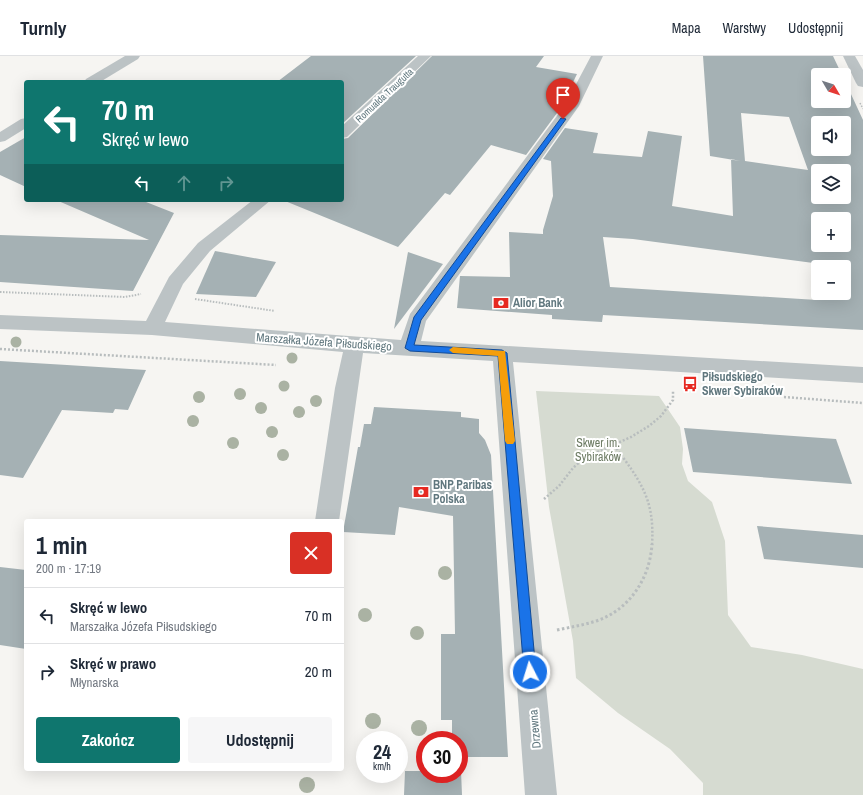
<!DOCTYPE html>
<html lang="pl">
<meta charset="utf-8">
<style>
:root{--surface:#fff;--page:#f6f6f7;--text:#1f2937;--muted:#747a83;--line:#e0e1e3;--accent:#0f766e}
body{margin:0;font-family:"Archivo Narrow",sans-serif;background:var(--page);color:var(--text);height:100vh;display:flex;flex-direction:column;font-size:15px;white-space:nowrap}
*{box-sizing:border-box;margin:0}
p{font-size:13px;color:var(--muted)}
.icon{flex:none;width:22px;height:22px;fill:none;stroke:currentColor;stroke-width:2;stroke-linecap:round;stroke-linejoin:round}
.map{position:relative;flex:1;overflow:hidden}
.sheet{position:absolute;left:24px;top:463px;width:320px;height:252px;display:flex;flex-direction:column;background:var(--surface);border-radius:4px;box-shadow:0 4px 16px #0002}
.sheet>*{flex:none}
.top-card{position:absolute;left:24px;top:24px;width:320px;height:122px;border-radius:4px;box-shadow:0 4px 16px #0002;background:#0f766e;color:#fff;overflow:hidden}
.needle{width:26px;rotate:129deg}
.controls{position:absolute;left:811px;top:12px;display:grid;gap:8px}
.controls a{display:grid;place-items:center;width:40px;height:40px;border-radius:4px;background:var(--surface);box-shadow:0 4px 16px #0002;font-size:20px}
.speed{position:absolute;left:356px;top:675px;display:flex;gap:8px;font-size:20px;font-weight:700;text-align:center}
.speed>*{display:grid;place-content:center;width:52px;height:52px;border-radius:50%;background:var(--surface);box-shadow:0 4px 16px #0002;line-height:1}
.speed small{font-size:10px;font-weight:400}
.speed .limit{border:6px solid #d22;background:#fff;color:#111}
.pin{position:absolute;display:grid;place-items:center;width:34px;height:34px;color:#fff;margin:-41px -17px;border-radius:50% 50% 50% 0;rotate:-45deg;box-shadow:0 0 4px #0007}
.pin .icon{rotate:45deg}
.me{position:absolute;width:44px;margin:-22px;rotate:355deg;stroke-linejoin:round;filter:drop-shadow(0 0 3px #0008)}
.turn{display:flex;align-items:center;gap:14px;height:84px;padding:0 12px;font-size:18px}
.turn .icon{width:52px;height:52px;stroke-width:2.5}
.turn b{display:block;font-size:28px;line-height:34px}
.lanes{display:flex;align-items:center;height:38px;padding:0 12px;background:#0003;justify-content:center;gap:20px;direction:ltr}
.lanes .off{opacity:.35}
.round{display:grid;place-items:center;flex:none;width:42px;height:42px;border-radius:4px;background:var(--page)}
.summary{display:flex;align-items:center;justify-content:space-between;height:68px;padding:0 12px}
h1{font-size:24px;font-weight:700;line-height:30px}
.button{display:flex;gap:8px;margin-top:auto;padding:8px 12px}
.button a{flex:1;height:46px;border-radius:4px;background:var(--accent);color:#fff;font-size:16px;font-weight:700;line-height:46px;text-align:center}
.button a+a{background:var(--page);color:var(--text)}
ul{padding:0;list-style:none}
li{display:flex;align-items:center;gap:12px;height:56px;padding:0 12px;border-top:1px solid var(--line)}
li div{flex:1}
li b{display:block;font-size:15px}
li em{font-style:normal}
header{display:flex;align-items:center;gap:24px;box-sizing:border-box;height:56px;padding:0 20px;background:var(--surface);border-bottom:1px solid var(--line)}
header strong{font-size:19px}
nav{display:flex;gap:22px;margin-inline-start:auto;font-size:14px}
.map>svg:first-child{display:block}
.green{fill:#d6dbd1}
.building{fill:#a5b1b4;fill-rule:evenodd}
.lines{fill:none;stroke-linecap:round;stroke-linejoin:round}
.path-far3{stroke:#b8bdbe;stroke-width:1.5;stroke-dasharray:1.5 1.5;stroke-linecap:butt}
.path-far2{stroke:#b8bdbe;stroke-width:2;stroke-dasharray:1.5 1.5;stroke-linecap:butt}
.path-far1{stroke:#b8bdbe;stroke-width:2.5;stroke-dasharray:2 2;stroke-linecap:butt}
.path{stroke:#b8bdbe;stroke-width:3;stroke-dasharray:2.5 2.5;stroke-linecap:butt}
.minor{fill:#bcc3c5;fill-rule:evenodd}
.tree{fill:#aab2a3}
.route{fill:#1a73e8;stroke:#114b97}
.slow{fill:#f59e0b}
.labels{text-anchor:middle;stroke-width:4;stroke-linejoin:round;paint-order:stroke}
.far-street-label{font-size:10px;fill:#60777e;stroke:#fff}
.poi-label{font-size:12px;font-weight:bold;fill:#60777e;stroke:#fff;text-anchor:start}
.street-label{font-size:12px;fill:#60777e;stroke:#fff}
.park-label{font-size:12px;fill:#6c7b63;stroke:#fff}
</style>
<header>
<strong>Turnly</strong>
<nav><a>Mapa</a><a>Warstwy</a><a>Udostępnij</a></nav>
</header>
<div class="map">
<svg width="863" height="739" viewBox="0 0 863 739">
<rect width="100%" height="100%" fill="#f6f5f2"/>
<polygon class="green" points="536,335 659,340 680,371 683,393 682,408 688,425 712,446 725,485 728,559 751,591 802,599 863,613 863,739 703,739 703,727 670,693 618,657 576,622 573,585 549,451"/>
<g class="building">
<polygon points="311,0 416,0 342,68 342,26 277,26"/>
<polygon points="432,0 544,0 536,11 577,18 560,53 526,99 491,89 450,139 445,137 398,191 285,145 285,144 342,144 342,83 348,82"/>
<path d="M703 0H833L842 19H818V45H844V23L863 64V274L603 259 602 266 552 263V259L457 252 460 220 510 221 509 176 543 178V174L553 140 551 105 543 103 565 72 598 77 593 97 642 101 648 75 682 80 672 150 733 160 731 103 740 105 710 100ZM741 57 789 61 808 114 745 105ZM818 67H844V93H818ZM818 115H844V141H818ZM818 163H844V189H818ZM603 181 633 183 821 208V211H844V237H818L817 244 610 231Z"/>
<polygon points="26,81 26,131 0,119 0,96"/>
<polygon points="56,144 141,144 174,157 133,235 0,226 0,179 149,184"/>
<polygon points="215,195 276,206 256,241 196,238"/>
<polygon points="408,196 443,208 394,273"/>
<polygon points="0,305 67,309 146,314 128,354 115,353 113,357 62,354 23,422 0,419"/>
<polygon points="374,351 461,356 461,361 479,363 479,377 485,384 491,399 508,701 459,701 459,684 452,684 452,664 441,664 441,578 455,578 453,460 399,451 395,479 343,476 358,391 360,391 364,368 371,368"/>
<polygon points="684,372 836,383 852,428 693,416"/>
<polygon points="757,470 863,479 863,512 764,503"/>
<polygon points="0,511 26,514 26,593 0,589"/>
<polygon points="405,715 425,715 425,718 459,718 459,715 461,715 462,739 404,739"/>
</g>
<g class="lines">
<polyline class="path-far3" points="860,47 863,53"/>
<g class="path-far2">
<polyline points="0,236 125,241 141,238"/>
<polyline points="195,243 275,255"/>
</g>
<g class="path-far1">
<polyline points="0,293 276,309"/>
<polyline points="784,341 863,347"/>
<path d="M614 389C640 425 655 442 652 489"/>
<polyline points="544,443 559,430 573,412 584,402 631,381 649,370 661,360 673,344 673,334"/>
</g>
<path class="path" d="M557 574C571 571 585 569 599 564 631 552 650 521 652 488"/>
<g class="minor">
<polygon points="125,0 140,0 138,3 100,26 84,26 86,23"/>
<polygon points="418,0 431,0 347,81 342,82 342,70"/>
<polygon points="591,0 603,0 579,50 426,265 421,285 863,311 863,327 513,306 557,739 525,739 493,305 363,297 339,465 315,465 335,332 343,296 152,279 0,273 0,259 146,265 169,221 198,187 253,144 271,144 210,195 183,228 165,266 401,284 410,258 565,49"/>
<polygon points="843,0 855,0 863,14 863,31 858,30 856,27"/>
<polygon points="26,62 26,72 5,85 0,86 0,76 21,63"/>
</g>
</g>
<g class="tree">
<circle cx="16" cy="286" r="5.5"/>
<circle cx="292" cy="302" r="5.5"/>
<circle cx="284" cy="330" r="5.5"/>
<circle cx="240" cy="338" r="6"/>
<circle cx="199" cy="341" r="6"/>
<circle cx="316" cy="345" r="6"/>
<circle cx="261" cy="352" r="6"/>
<circle cx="299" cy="356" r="6"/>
<circle cx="193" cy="365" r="6"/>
<circle cx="272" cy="376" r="6"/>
<circle cx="233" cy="387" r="6"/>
<circle cx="283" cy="399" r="6"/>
<circle cx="445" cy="517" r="7"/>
<circle cx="365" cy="559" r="7"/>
<circle cx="417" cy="577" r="7"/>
<circle cx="373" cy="665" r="8"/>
<circle cx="419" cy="672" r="8"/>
<circle cx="307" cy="729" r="8"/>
</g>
<polygon class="route" points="561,62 566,63 421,264 414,289 502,294 507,297 536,616 534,620 530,621 526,620 524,616 498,300 410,295 405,292 414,261"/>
<polygon class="slow" points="453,291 505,295 515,385 513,388 507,388 505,385 498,300 453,297 449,294"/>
<defs>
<symbol id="bank-bare" viewBox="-9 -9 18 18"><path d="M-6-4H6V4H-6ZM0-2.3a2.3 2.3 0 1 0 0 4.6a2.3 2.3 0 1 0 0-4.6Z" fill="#e62921" stroke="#fff" stroke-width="2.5" paint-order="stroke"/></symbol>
<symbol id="bus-bare" viewBox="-9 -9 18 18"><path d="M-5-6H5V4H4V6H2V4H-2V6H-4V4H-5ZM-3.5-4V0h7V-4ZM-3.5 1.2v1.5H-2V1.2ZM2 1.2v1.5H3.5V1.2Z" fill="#e62921" stroke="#fff" stroke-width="2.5" paint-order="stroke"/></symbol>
</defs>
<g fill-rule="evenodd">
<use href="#bank-bare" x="490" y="236" width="22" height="22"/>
<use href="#bus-bare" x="679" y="317" width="22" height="22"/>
<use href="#bank-bare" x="410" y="425" width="22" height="22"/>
</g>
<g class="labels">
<g class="far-street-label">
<text transform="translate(384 39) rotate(-43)" y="4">Romualda Traugutta</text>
</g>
<g class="poi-label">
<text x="513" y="251">Alior Bank</text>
<text x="702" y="325">Piłsudskiego<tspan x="702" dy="14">Skwer Sybiraków</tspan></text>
<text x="433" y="433">BNP Paribas<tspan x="433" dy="14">Polska</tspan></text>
</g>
<g class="street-label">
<text transform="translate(324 286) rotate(4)" y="4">Marszałka Józefa Piłsudskiego</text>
<text transform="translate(535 673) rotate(-95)" y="4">Drzewna</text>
</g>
<g class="park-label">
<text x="598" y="391">Skwer im.<tspan x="598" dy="14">Sybiraków</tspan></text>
</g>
</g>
</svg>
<div class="controls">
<a><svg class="needle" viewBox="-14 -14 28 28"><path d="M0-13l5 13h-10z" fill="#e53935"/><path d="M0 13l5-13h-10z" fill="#747a83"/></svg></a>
<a><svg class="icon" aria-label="sound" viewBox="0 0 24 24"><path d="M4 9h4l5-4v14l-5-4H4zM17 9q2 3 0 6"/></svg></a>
<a><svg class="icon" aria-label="layers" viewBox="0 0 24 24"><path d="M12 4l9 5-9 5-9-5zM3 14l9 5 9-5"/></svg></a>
<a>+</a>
<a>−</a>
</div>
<div class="speed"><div>24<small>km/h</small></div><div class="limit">30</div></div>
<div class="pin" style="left:563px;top:63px;background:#d93025"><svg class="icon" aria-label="arrive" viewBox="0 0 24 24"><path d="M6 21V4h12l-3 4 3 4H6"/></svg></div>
<svg class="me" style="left:530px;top:616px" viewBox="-20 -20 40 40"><circle r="17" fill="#1a73e8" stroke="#fff" stroke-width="3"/><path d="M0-11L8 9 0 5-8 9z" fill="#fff"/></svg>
<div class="top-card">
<div class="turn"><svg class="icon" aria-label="left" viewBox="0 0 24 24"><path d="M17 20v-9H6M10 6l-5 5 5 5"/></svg><div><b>70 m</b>Skręć w lewo</div></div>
<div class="lanes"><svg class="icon" aria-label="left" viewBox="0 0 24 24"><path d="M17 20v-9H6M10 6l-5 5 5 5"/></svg><svg class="icon off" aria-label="ahead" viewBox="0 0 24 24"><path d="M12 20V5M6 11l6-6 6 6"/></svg><svg class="icon off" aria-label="right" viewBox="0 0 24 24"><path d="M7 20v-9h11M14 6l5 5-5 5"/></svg></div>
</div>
<section class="sheet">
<div class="summary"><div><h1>1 min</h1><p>200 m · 17:19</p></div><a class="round" style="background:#d93025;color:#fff"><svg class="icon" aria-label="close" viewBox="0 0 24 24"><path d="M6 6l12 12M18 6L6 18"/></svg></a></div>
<ul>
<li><svg class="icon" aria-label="left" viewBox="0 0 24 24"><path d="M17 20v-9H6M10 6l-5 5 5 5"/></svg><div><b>Skręć w lewo</b><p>Marszałka Józefa Piłsudskiego</p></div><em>70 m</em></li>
<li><svg class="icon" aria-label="right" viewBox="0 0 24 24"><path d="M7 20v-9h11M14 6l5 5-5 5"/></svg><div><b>Skręć w prawo</b><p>Młynarska</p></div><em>20 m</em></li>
</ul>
<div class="button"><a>Zakończ</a><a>Udostępnij</a></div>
</section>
</div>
